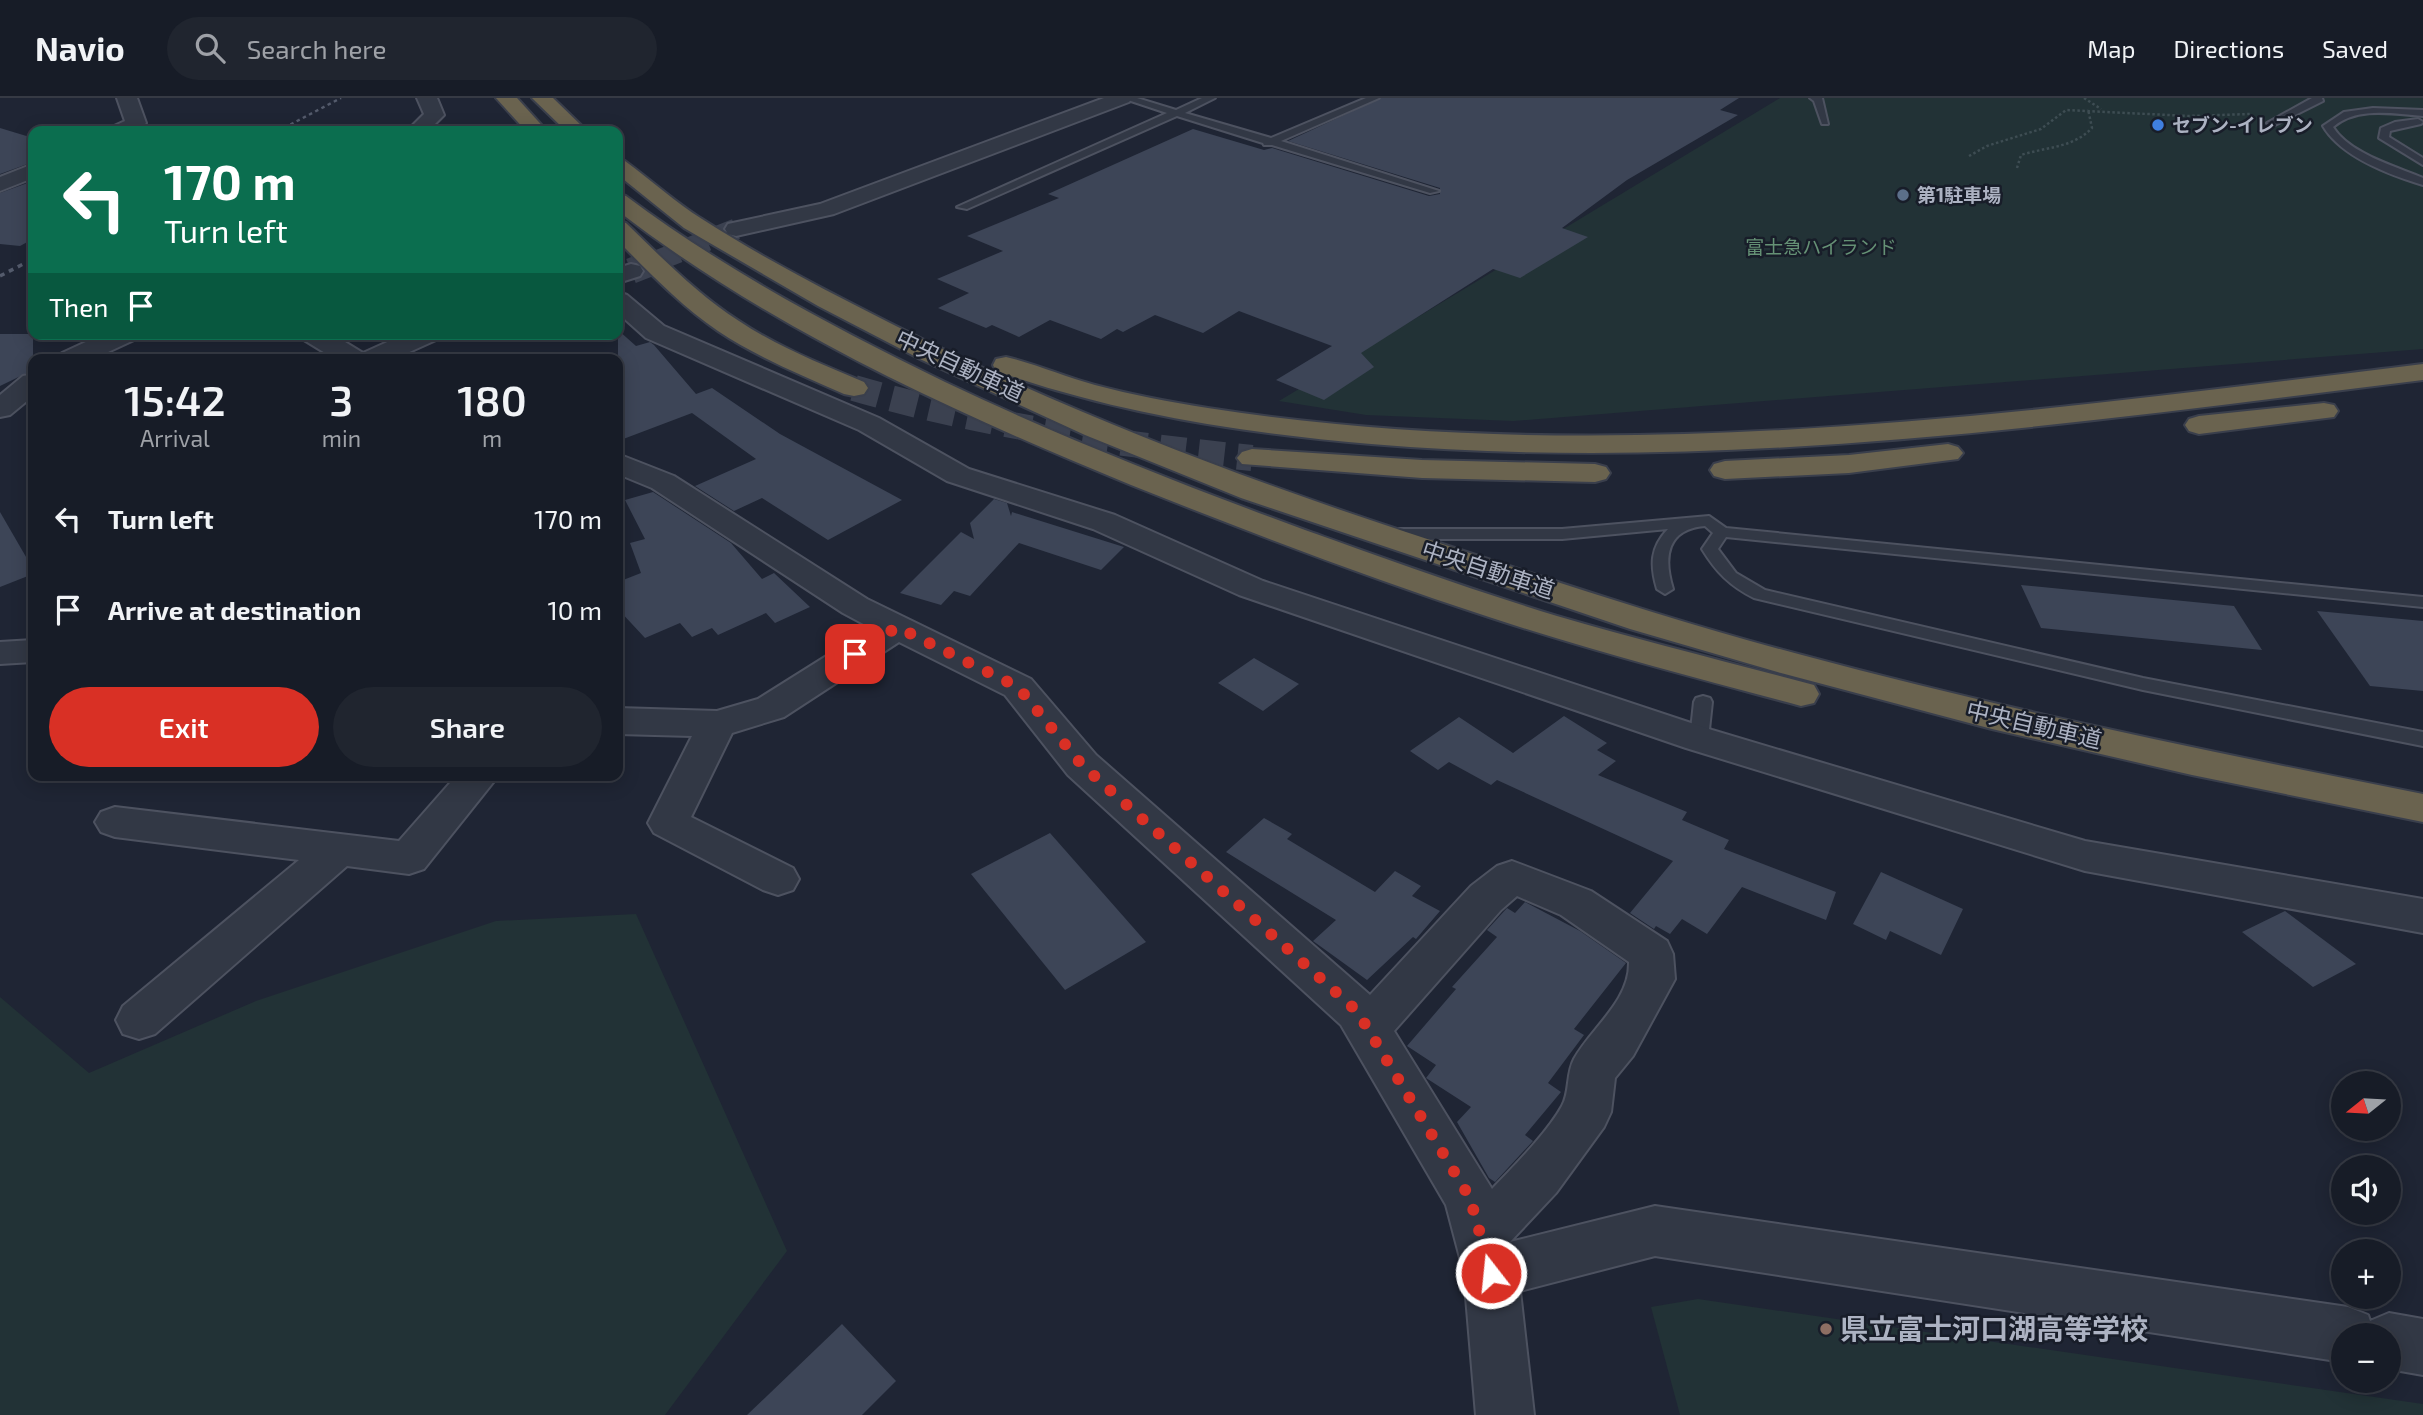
<!DOCTYPE html>
<meta charset="utf-8">
<style>
:root{--surface:#171c27;--page:#20252f;--text:#f1f3f6;--muted:#9ea1a7;--line:#363a44;--accent:#d93025}
body{margin:0;font-family:"Exo 2","Noto Sans JP",sans-serif;background:var(--page);color:var(--text);height:100vh;display:flex;flex-direction:column;font-size:26px;white-space:nowrap}
*{box-sizing:border-box;margin:0}
p{font-size:23px;color:var(--muted)}
.icon{flex:none;width:38px;height:38px;fill:none;stroke:currentColor;stroke-width:2;stroke-linecap:round;stroke-linejoin:round}
.map{position:relative;flex:1;overflow:hidden}
.panel{position:absolute;left:28px;top:256px;width:595px;height:427px;display:flex;flex-direction:column;background:var(--surface);border-radius:14px;box-shadow:0 4px 18px #0003,0 0 0 2px var(--line)}
.panel>*{flex:none}
.guide{position:absolute;left:28px;top:28px;width:595px;height:214px;border-radius:14px;box-shadow:0 4px 18px #0003,0 0 0 2px var(--line);background:#0b6e4f;color:#fff;overflow:hidden}
.needle{width:46px;rotate:252deg}
.fabs{position:absolute;left:2331px;top:973px;display:grid;gap:14px}
.fabs a{display:grid;place-items:center;width:70px;height:70px;border-radius:50%;background:var(--surface);box-shadow:0 4px 18px #0003,0 0 0 2px var(--line);font-size:35px}
.pin{position:absolute;display:grid;place-items:center;width:60px;height:60px;color:#fff;margin:-30px;border-radius:14px;box-shadow:0 4px 10px #0006}
.me{position:absolute;width:77px;margin:-38px;rotate:344deg;stroke-linejoin:round;filter:drop-shadow(0 0 5px #0008)}
.turn{display:flex;align-items:center;gap:24px;height:147px;padding:0 21px;font-size:32px}
.turn .icon{width:91px;height:91px;stroke-width:2.5}
.turn b{display:block;font-size:49px;line-height:60px}
.then{display:flex;align-items:center;height:66px;padding:0 21px;background:#0003;gap:14px;font-size:26px}
.eta{display:flex;justify-content:space-evenly;align-items:center;height:119px;text-align:center}
.eta b{font-size:42px;font-weight:600;line-height:49px}
.action{display:flex;gap:14px;margin-top:auto;padding:14px 21px}
.action a{flex:1;height:80px;border-radius:42px;background:var(--accent);color:#fff;font-size:28px;font-weight:600;line-height:80px;text-align:center}
.action a+a{background:var(--page);color:var(--text)}
ul{padding:0;list-style:none}
li{display:flex;align-items:center;gap:21px;height:91px;padding:0 21px}
li div{flex:1}
li b{display:block;font-size:26px}
li em{font-style:normal}
header{display:flex;align-items:center;gap:42px;box-sizing:border-box;height:98px;padding:0 35px;background:var(--surface);border-bottom:2px solid var(--line)}
header strong{font-size:33px}
nav{display:flex;gap:38px;margin-inline-start:auto;font-size:24px}
.search{width:490px;height:63px;background:var(--page);display:flex;align-items:center;gap:18px;box-sizing:border-box;padding:0 24px;border-radius:38px;color:var(--muted);font-size:26px}
.map>svg:first-child{display:block}
.green{fill:#223236}
.building{fill:#3d4557}
.lines{fill:none;stroke-linecap:round;stroke-linejoin:round}
.street-tunnel-far1{stroke:#3b4150;stroke-width:21;stroke-dasharray:21 10;stroke-linecap:butt}
.street-tunnel{stroke:#3b4150;stroke-width:26;stroke-dasharray:26 13;stroke-linecap:butt}
.highway-tunnel{stroke:#3b4150;stroke-width:26;stroke-dasharray:26 13;stroke-linecap:butt}
.lane-casing{stroke:#4d5260;stroke-width:4}
.street-casing{stroke:#4d5260;stroke-width:4}
.highway-casing{stroke:#3a3f4c;stroke-width:4}
.path{stroke:#3e4d53;stroke-width:2.5;stroke-dasharray:2.5 2.5;stroke-linecap:butt}
.lane{fill:#323845;fill-rule:evenodd}
.street{fill:#323845;fill-rule:evenodd}
.highway{fill:#6a634f;fill-rule:evenodd}
.rail-far1{stroke:#545b6c;stroke-width:2.5;stroke-dasharray:3.5 3.5;stroke-linecap:butt}
.rail{stroke:#545b6c;stroke-width:3.5;stroke-dasharray:5 5;stroke-linecap:butt}
.route{stroke:#d93025;stroke-width:12;stroke-dasharray:0 21.6}
.shop-dot{fill:#3f7fe0;stroke:#181d29;stroke-width:2.5}
.service-dot{fill:#5c6f8a;stroke:#181d29;stroke-width:2.5}
.education-dot{fill:#8d6e63;stroke:#181d29;stroke-width:2.5}
.labels{text-anchor:middle;stroke-width:5;stroke-linejoin:round;paint-order:stroke}
.far-poi-label{font-size:19px;font-weight:bold;fill:#acb2c2;stroke:#181d29;text-anchor:start}
.far-park-label{font-size:19px;fill:#659175;stroke:#181d29}
.street-label{font-size:23px;fill:#acb2c2;stroke:#181d29}
.near-poi-label{font-size:28px;font-weight:bold;fill:#acb2c2;stroke:#181d29;text-anchor:start}
</style>
<header>
<strong>Navio</strong>
<div class="search"><svg class="icon" aria-label="search" viewBox="0 0 24 24"><circle cx="10" cy="10" r="6"/><path d="M15 15l6 6"/></svg>Search here</div>
<nav><a>Map</a><a>Directions</a><a>Saved</a></nav>
</header>
<div class="map">
<svg width="2423" height="1317" viewBox="0 0 2423 1317">
<rect width="100%" height="100%" fill="#1f2534"/>
<g class="green">
<polygon points="1780,0 2423,0 2423,251 1513,323 1366,317 1279,303"/>
<polygon points="636,816 787,1153 665,1317 0,1317 0,899 89,975 256,903 496,823"/>
<polygon points="1698,1201 2423,1306 2423,1317 1680,1317 1651,1209"/>
</g>
<g class="building">
<polygon points="1381,0 1739,0 1720,12 1738,17 1627,82 1562,130 1588,139 1520,180 1493,171 1361,255 1374,269 1324,302 1276,282 1332,248 1239,213 1203,235 1155,217 1123,234 1117,231 1101,241 1050,222 1019,239 992,227 986,230 938,210 969,195 937,181 1003,153 967,138 1059,100 1048,96 1193,31 1264,52 1272,50 1429,98 1440,96 1440,90 1288,43"/>
<polygon points="0,30 33,40 33,64 0,76"/>
<polygon points="33,83 33,141 20,148 0,146 0,95"/>
<polygon points="618,232 636,248 650,244 654,247 696,296 712,290 780,336 902,402 828,442 762,400 734,413 695,388 756,361 692,315 618,343"/>
<polygon points="0,236 33,236 33,272 0,288"/>
<polygon points="653,394 731,445 762,481 774,475 810,509 775,525 766,515 718,537 712,530 692,539 680,525 645,540 618,511 618,484 641,475 630,445 645,441 625,402"/>
<polygon points="994,401 1007,405 1011,418 1012,414 1124,449 1101,472 1019,445 970,498 954,493 941,507 900,495 961,434 974,441 970,425"/>
<polygon points="0,414 33,471 33,476 0,489"/>
<polygon points="2021,487 2234,508 2262,552 2041,530"/>
<polygon points="2317,513 2423,523 2423,593 2370,588"/>
<polygon points="1254,560 1299,586 1263,613 1218,585"/>
<polygon points="1564,618 1607,645 1597,652 1616,663 1598,677 1687,714 1682,722 1729,742 1724,751 1836,794 1826,822 1742,789 1707,836 1682,821 1670,836 1656,828 1654,831 1630,815 1673,763 1497,682 1491,687 1449,664 1438,672 1410,653 1459,619 1513,655"/>
<polygon points="1264,720 1292,736 1287,741 1375,794 1395,773 1421,788 1412,798 1440,813 1416,841 1413,839 1367,882 1313,843 1336,822 1226,754"/>
<polygon points="1050,735 1146,844 1065,892 971,776"/>
<polygon points="1881,774 1963,811 1941,857 1890,833 1886,842 1853,826"/>
<polygon points="1525,804 1580,833 1626,865 1574,931 1584,937 1548,985 1561,994 1525,1037 1533,1043 1495,1084 1489,1080 1457,1024 1471,1009 1426,980 1436,967 1407,948 1456,891 1452,889 1497,839 1487,832 1507,810 1515,815"/>
<polygon points="2285,813 2356,866 2313,889 2242,834"/>
<polygon points="842,1226 896,1283 862,1317 747,1317"/>
</g>
<g class="lines">
<polyline class="street-tunnel-far1" points="659,162 736,131"/>
<polyline class="street-tunnel" points="631,173 664,160"/>
<path class="highway-tunnel" d="M854 290C984 328 1117 346 1252 360"/>
<defs>
<g id="lane">
<polygon points="1122,0 1137,0 1176,12 1202,0 1215,0 1185,15 1271,40 1366,0 1379,0 1281,43 1439,93 1430,95 1272,47 1264,47 1263,45 1177,18 967,111 957,109 1167,15"/>
<polygon points="1810,0 1822,0 1828,26 1822,26 1814,3"/>
<polygon points="2312,0 2322,0 2323,3 2275,27 2267,25"/>
<path d="M2373 10 2423 12V18C2394 16 2358 8 2333 29 2350 56 2395 68 2423 80V87C2390 77 2341 59 2323 28L2344 14Z"/>
<polygon points="2418,21 2423,24 2421,26 2390,33 2389,39 2423,60 2423,67 2379,40 2381,30 2395,24"/>
<path d="M1709 418 1726 430 2423 499V509L1726 439 1718 451 1736 475 1765 492 2143 580 2423 634V648L2143 592 1754 500C1730 488 1716 474 1702 451L1713 435 1705 428C1667 431 1663 459 1673 491L1665 496 1657 491C1650 467 1650 450 1668 431L1562 441H1388L1380 436 1388 431H1562Z"/>
<polygon points="1703,598 1710,600 1712,604 1708,641 1706,646 1692,646 1690,641 1694,604 1696,600"/>
</g>
<g id="street">
<path d="M117 0H137L146 25C137 36 122 33 109 33L112 29 125 23Z"/>
<polygon points="417,0 437,0 444,17 428,33 407,33 424,16"/>
<polygon points="1104,0 1132,0 1129,4 834,116 736,138 728,136 725,131 728,126 820,106"/>
<polygon points="33,66 33,80 0,93 0,79"/>
<polygon points="631,166 640,168 643,173 640,178 618,185 618,170"/>
<polygon points="618,194 627,197 664,228 879,320 969,371 1115,417 1263,483 1712,632 2085,743 2423,801 2423,835 2085,773 1686,650 1239,497 1093,431 947,383 859,332 646,240 618,215"/>
<polygon points="103,236 138,236 134,242 93,261 58,261 62,255"/>
<polygon points="300,236 332,236 363,255 405,236 440,236 436,242 394,261 335,261 304,242"/>
<polygon points="33,276 33,298 10,317 0,319 0,297 23,278"/>
<path d="M618 356 674 378 867 501 1031 581 1096 657 1370 897 1471 788 1497 768 1512 763 1591 793 1667 843 1673 856 1675 881 1633 958 1615 980 1611 1014 1604 1029 1556 1095 1510 1144 1655 1108 2348 1209 2368 1217 2370 1223 2389 1215 2423 1221V1277L2389 1271V1237H2343V1264L1655 1158 1520 1193 1534 1317H1476L1464 1175 1446 1107 1341 927 1068 677 1005 597 899 544 784 619 732 635 691 719 793 770 799 781 793 792 778 797 763 792 654 735 648 725 692 638 618 636V610L717 613 758 601 871 530 843 515 652 390 618 376ZM1517 798 1561 817 1629 864C1630 903 1591 930 1574 961 1566 976 1570 994 1562 1008 1547 1035 1514 1068 1492 1091L1394 933 1501 812Z"/>
<polygon points="33,542 33,564 0,566 0,544"/>
<polygon points="457,677 499,677 424,771 409,776 347,768 155,936 139,941 123,936 116,922 123,908 299,762 115,739 101,734 95,724 101,714 115,709 399,743"/>
</g>
<g id="highway">
<polygon points="496,0 517,0 547,33 526,33"/>
<polygon points="532,0 553,0 587,33 566,33"/>
<path d="M618 61 625 63C651 82 675 104 702 121 761 159 825 192 888 224 1056 309 1227 375 1406 434 1537 477 1668 522 1802 557 2007 612 2215 655 2423 696V724L2192 677 1992 631 1781 575 1630 531 1241 400 1085 337 922 262 818 208 684 130 618 77Z"/>
<path d="M618 96 626 98C725 172 834 230 945 284 1062 340 1183 387 1305 432 1389 462 1472 492 1557 518 1642 543 1728 564 1814 587L1819 596 1814 605 1801 608C1697 580 1592 553 1489 519 1369 480 1249 434 1131 387 953 314 771 231 618 113Z"/>
<path d="M618 123 626 125C662 160 697 196 739 223 778 249 821 266 864 284L868 290 864 296 854 298 844 296C801 277 757 259 718 233 681 208 650 175 618 143Z"/>
<path d="M1006 259C1036 266 1065 279 1095 287 1132 297 1170 304 1208 310 1612 373 2021 315 2423 266V282C2075 325 1723 376 1371 346 1243 335 1118 316 996 273L993 267 996 261Z"/>
<polygon points="2324,305 2334,307 2338,313 2334,319 2199,336 2189,333 2185,327 2189,321 2199,318"/>
<polygon points="1948,346 1958,349 1963,355 1958,361 1849,375 1725,381 1714,378 1710,372 1714,366 1725,363 1849,357"/>
<polygon points="1252,351 1422,362 1595,366 1606,369 1610,375 1606,381 1595,384 1422,380 1242,366 1237,360 1242,354"/>
</g>
</defs>
<use href="#lane" class="lane-casing"/>
<use href="#street" class="street-casing"/>
<use href="#highway" class="highway-casing"/>
<g class="path">
<polyline points="2084,0 2101,11"/>
<polyline points="1969,58 1987,48 2041,31 2066,12 2188,18 2251,16"/>
<path d="M2017 70 2021 57C2046 49 2073 50 2092 30L2088 11"/>
</g>
<use href="#lane" class="lane"/>
<use href="#street" class="street"/>
<use href="#highway" class="highway"/>
<polyline class="rail-far1" points="278,33 341,0"/>
<polyline class="rail" points="0,178 33,161"/>
</g>
<g class="lines">
<polyline class="route" points="855,556 897,529 1018,589 1082,667 1357,913 1470,1100 1491,1175"/>
</g>
<circle class="shop-dot" cx="2158" cy="27" r="7"/>
<circle class="service-dot" cx="1903" cy="97" r="7"/>
<circle class="education-dot" cx="1826" cy="1231" r="7"/>
<g class="labels">
<g class="far-poi-label">
<text x="2172" y="34">セブン-イレブン</text>
<text x="1917" y="104">第1駐車場</text>
</g>
<g class="far-park-label">
<text x="1821" y="156">富士急ハイランド</text>
</g>
<g class="street-label">
<text transform="translate(960 268) rotate(25)" y="8">中央自動車道</text>
<text transform="translate(1488 472) rotate(18)" y="8">中央自動車道</text>
<text transform="translate(2034 627) rotate(13)" y="8">中央自動車道</text>
</g>
<g class="near-poi-label">
<text x="1840" y="1241">県立富士河口湖高等学校</text>
</g>
</g>
</svg>
<div class="fabs">
<a><svg class="needle" viewBox="-14 -14 28 28"><path d="M0-13l5 13h-10z" fill="#e53935"/><path d="M0 13l5-13h-10z" fill="#9ea1a7"/></svg></a>
<a><svg class="icon" aria-label="sound" viewBox="0 0 24 24"><path d="M4 9h4l5-4v14l-5-4H4zM17 9q2 3 0 6"/></svg></a>
<a>+</a>
<a>−</a>
</div>
<div class="pin" style="left:855px;top:556px;background:#d93025"><svg class="icon" aria-label="arrive" viewBox="0 0 24 24"><path d="M6 21V4h12l-3 4 3 4H6"/></svg></div>
<svg class="me" style="left:1491px;top:1175px" viewBox="-20 -20 40 40"><circle r="17" fill="#d93025" stroke="#fff" stroke-width="3"/><path d="M0-11L8 9 0 5-8 9z" fill="#fff"/></svg>
<div class="guide">
<div class="turn"><svg class="icon" aria-label="left" viewBox="0 0 24 24"><path d="M17 20v-9H6M10 6l-5 5 5 5"/></svg><div><b>170 m</b>Turn left</div></div>
<div class="then">Then<svg class="icon" aria-label="arrive" viewBox="0 0 24 24"><path d="M6 21V4h12l-3 4 3 4H6"/></svg></div>
</div>
<section class="panel">
<div class="eta">
<div><b>15:42</b><p>Arrival</p></div>
<div><b>3</b><p>min</p></div>
<div><b>180</b><p>m</p></div>
</div>
<ul>
<li><svg class="icon" aria-label="left" viewBox="0 0 24 24"><path d="M17 20v-9H6M10 6l-5 5 5 5"/></svg><div><b>Turn left</b></div><em>170 m</em></li>
<li><svg class="icon" aria-label="arrive" viewBox="0 0 24 24"><path d="M6 21V4h12l-3 4 3 4H6"/></svg><div><b>Arrive at destination</b></div><em>10 m</em></li>
</ul>
<div class="action"><a>Exit</a><a>Share</a></div>
</section>
</div>
